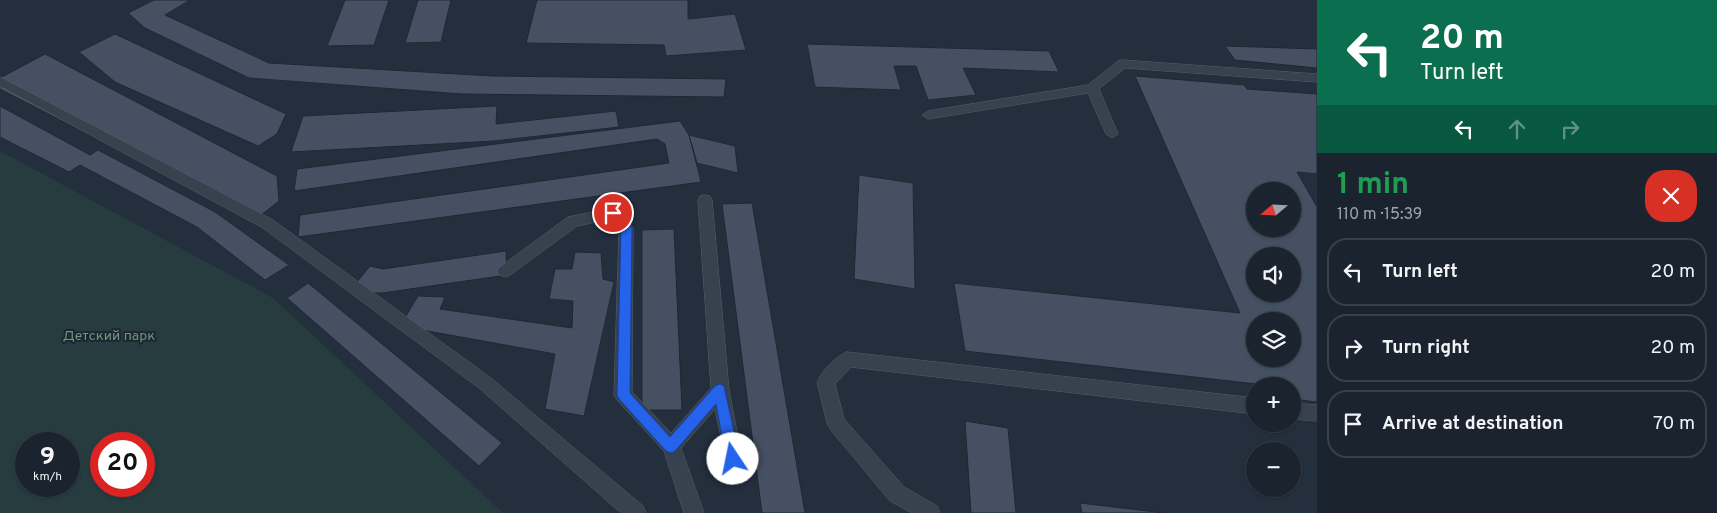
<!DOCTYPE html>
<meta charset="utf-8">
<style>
:root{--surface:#1b232e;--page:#282f3a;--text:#f1f3f6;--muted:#a0a4aa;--line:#39404a}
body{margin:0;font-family:Overpass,sans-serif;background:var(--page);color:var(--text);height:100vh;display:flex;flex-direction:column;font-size:19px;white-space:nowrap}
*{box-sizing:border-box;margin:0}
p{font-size:16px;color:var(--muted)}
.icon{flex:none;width:28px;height:28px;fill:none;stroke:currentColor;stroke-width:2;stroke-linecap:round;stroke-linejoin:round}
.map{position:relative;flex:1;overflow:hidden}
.side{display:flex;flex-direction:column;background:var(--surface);width:400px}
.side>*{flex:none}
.top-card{background:#0b6e4f;color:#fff;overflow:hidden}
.needle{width:32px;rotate:251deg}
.tools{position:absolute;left:1246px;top:182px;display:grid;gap:10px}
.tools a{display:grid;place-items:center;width:55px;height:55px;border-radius:50%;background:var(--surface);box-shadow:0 1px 4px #0004,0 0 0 1px var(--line);font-size:25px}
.speed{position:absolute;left:15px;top:432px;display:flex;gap:10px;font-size:25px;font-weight:700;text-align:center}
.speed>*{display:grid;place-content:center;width:65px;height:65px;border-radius:50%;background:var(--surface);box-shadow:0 1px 4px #0004,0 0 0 1px var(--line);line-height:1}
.speed small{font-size:12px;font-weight:400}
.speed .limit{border:8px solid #d22;background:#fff;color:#111}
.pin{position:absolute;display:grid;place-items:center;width:42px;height:42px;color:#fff;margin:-21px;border:2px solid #fff;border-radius:50%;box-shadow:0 1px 5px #0007}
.me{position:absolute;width:55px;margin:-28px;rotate:349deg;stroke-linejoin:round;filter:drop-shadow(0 0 4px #0008)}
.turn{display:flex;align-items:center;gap:18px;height:105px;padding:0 20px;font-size:22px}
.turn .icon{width:65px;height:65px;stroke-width:2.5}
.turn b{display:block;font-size:35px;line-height:42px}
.lanes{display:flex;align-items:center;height:48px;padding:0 20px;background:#0003;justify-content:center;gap:25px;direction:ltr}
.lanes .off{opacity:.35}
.round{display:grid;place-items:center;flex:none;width:52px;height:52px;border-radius:20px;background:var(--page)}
.headline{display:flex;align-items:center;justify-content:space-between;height:85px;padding:0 20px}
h1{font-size:30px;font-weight:700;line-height:38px;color:#1e9e55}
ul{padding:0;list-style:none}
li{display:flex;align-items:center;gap:15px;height:68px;margin:0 10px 8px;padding:0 10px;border:2px solid var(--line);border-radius:20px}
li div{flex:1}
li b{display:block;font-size:19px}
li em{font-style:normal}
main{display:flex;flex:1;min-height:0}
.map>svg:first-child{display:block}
.green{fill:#263c3f;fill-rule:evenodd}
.building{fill:#455162;stroke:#1f2835;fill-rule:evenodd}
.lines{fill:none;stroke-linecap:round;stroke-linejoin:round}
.service-casing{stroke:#565f6c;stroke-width:1}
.service{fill:#38414e;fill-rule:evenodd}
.route{fill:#2563eb;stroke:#184099}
.labels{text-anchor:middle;stroke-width:4;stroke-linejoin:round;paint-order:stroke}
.park-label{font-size:14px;fill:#6b9a76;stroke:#1d2633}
</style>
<main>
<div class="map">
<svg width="1317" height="513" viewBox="0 0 1317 513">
<rect width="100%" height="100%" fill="#242f3e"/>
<path class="green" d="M0 151 273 298 503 513H0ZM26 444H69V486H26ZM101 444H144V486H101Z"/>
<g class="building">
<polygon points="154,0 190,0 165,15 269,63 492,76 726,79 724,97 462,94 249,78 145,28 128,13"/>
<polygon points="345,0 389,0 374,45 327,46"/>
<polygon points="418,0 451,0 441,42 405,43"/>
<polygon points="537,0 688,0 688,19 735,14 746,50 666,56 664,45 526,43"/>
<polygon points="115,34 286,114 277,134 258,146 115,82 79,52"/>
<polygon points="807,44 1049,51 1059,72 963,68 976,95 928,100 916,66 894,66 901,90 815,87"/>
<polygon points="1225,46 1317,49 1317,68 1235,60"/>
<polygon points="45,54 277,176 279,201 255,220 0,89 0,78"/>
<path d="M1135 76 1244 85 1247 89 1317 94V174L1297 172 1317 207V402L1292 399V386H1274L965 351 954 283 1240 313ZM1255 191H1292V229H1255ZM1255 256H1292V294H1255ZM1255 321H1292V359H1255Z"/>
<polygon points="0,106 90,155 98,150 215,212 289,265 265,280 197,227 80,165 69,172 0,137"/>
<polygon points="497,106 496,124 616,111 619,127 494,141 291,152 303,116"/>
<polygon points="680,121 689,135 701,182 298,237 300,215 669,163 665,144 657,139 294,191 297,169"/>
<polygon points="689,135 735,146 738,173 697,163"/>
<polygon points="859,175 913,183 915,289 854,279"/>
<polygon points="752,203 805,513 762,513 722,204"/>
<polygon points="674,229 682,410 642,410 642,230"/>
<polygon points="506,251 507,275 382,293 366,293 353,287 370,266 383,269"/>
<polygon points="575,252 601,253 603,279 614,282 584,416 545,409 555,354 400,326 418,296 445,297 440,309 572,328 573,301 549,299 555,269 572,269"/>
<polygon points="308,283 502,443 479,466 287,298"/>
<polygon points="965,421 1008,428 1016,513 971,513"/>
<polygon points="1080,503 1164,513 1082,513"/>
</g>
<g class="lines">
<defs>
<g id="service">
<polygon points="1122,60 1317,74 1317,82 1125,68 1099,89 1118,134 1112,138 1106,134 1088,93 928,119 922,115 928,111 1088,85 1118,61"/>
<polygon points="0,77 273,220 491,378 643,506 646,513 621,513 479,388 263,228 0,86"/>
<polygon points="705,195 710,196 712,200 729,390 742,459 739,465 733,468 727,465 715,409 681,448 704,513 684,513 664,451 617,400 614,395 619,229 610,219 577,226 510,275 505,277 500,275 497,271 500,267 568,217 613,208 618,209 633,228 632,392 671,433 711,388 698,200 700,196"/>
<path d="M847 352 1255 398V414L851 367 835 384 844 419 904 487 937 506 940 513H912L890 501 830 429 827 423 817 382C822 371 836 356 847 352Z"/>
<polygon points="1292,403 1317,405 1317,421 1292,419"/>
</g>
</defs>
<use href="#service" class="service-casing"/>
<use href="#service" class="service"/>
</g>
<polygon class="route" points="613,209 616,210 632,228 630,393 670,437 715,386 720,384 724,386 740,459 738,464 733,466 728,464 726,459 716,404 675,451 671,453 666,451 619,399 617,395 621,229 607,213"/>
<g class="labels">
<g class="park-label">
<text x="109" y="340">Детский парк</text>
</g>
</g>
</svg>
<div class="tools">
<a><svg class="needle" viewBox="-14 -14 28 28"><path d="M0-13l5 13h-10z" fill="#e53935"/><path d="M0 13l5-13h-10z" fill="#a0a4aa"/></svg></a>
<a><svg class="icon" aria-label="sound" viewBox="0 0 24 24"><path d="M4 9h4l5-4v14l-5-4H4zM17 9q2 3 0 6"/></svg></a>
<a><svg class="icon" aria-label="layers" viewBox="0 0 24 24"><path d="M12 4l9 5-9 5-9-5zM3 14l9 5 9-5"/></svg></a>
<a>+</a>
<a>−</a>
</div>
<div class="speed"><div>9<small>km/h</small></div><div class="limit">20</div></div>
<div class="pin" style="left:613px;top:213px;background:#d93025"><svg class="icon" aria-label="arrive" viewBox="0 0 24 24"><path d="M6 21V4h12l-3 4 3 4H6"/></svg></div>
<svg class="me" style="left:733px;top:459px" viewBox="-20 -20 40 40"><circle r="19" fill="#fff"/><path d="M0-13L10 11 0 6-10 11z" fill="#2563eb"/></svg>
</div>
<section class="side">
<div class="top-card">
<div class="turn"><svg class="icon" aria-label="left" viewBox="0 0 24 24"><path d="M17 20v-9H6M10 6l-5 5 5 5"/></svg><div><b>20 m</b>Turn left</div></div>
<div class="lanes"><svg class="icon" aria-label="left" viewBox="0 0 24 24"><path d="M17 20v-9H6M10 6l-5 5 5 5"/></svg><svg class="icon off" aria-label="ahead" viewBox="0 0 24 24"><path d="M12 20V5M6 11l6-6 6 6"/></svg><svg class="icon off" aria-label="right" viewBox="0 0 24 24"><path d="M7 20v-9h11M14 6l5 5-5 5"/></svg></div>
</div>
<div class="headline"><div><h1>1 min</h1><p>110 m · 15:39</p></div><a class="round" style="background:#d93025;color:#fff"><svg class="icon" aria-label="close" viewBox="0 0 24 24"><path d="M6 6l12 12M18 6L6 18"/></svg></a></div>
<ul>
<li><svg class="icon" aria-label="left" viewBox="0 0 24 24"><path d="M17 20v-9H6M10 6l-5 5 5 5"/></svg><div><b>Turn left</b></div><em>20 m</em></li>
<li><svg class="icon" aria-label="right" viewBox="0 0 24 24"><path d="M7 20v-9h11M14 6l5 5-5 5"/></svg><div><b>Turn right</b></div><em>20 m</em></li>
<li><svg class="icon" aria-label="arrive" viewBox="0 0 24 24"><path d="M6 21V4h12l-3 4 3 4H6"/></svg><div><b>Arrive at destination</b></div><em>70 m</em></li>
</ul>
</section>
</main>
